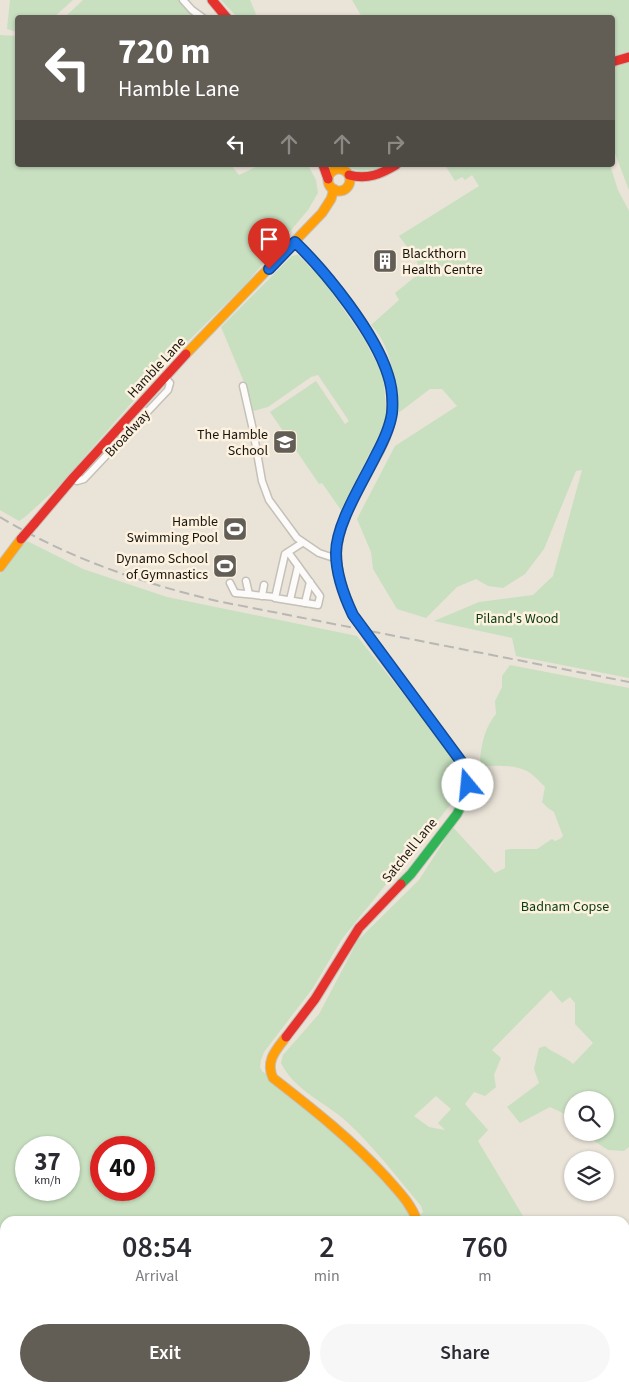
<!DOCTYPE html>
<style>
:root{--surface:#fff;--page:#f7f7f7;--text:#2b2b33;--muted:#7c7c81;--accent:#625d55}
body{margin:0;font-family:"Source Sans 3",sans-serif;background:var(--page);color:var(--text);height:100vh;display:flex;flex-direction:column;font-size:19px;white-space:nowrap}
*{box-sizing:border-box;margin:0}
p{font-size:16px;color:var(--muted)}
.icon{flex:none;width:28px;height:28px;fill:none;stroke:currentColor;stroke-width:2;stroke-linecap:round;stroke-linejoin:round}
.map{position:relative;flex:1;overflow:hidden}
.panel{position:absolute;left:0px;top:1216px;width:630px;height:176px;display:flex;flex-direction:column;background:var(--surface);border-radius:15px 15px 0 0;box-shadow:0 1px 4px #0004}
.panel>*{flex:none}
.hud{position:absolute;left:15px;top:15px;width:600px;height:152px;border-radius:5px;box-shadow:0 1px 4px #0004;background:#625d55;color:#fff;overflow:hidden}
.fabs{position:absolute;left:564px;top:1091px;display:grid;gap:10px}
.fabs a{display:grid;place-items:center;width:50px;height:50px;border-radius:50%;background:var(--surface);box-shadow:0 1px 4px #0004;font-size:25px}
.speed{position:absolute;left:15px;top:1136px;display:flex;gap:10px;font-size:25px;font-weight:700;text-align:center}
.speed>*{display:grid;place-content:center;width:65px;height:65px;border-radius:50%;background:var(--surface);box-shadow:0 1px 4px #0004;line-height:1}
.speed small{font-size:12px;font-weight:400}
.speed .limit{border:8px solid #d22;background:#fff;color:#111}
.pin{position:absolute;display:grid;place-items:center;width:42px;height:42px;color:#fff;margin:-51px -21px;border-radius:50% 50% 50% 0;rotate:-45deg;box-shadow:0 0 5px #0007}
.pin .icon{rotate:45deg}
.me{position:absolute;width:55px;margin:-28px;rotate:343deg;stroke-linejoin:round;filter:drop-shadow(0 0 4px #0008)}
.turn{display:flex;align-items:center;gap:18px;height:105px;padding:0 20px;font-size:22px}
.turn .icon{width:65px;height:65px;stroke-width:2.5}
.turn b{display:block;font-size:35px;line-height:42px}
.lanes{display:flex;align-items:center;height:48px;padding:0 20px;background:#0003;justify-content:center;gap:25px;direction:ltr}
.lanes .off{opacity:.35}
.eta{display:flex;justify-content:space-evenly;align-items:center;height:85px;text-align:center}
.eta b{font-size:30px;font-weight:600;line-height:35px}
.cta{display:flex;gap:10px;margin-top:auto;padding:10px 20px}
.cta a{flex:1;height:58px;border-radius:30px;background:var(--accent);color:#fff;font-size:20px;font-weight:600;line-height:58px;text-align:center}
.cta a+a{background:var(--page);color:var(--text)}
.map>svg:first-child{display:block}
.green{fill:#c8e0c0;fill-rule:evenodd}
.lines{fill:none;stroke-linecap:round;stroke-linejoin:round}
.stream{stroke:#b4d3ea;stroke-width:2}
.street-casing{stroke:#c5c0b8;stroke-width:9}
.fast-casing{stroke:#c5c0b8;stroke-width:11}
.slow-casing{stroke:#c5c0b8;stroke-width:11}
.jam-casing{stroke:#c5c0b8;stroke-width:11}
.street{stroke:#fcfbf9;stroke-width:6}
.fast{stroke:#30b455;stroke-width:9}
.slow{stroke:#ff9f0a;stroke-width:9}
.jam{stroke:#e5322d;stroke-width:9}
.rail{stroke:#b8b7b4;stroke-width:2;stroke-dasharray:10 5;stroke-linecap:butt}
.fast-bridge-casing{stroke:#c5c0b8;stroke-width:11;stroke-linecap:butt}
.jam-bridge-casing{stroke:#c5c0b8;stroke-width:11;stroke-linecap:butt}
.fast-bridge{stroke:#30b455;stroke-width:9}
.jam-bridge{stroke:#e5322d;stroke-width:9}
.route-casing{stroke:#114b97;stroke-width:12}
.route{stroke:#1a73e8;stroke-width:9}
.labels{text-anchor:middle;stroke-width:5;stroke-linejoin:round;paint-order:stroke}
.poi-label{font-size:14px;fill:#19150f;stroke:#fdf1df;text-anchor:end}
.street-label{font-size:14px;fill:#19150f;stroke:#fdf1df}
.park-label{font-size:14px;fill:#073a0d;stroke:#fdf1df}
</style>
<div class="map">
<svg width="629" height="1392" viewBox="0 0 629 1392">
<rect width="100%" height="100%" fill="#e9e3d8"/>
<g class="green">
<polygon points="10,0 73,0 54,17 18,18 17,32 7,29"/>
<polygon points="83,0 181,0 197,18 64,18"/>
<polygon points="221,0 250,0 256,14 252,17 237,17"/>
<polygon points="352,0 629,0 629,51 613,56 612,18 362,17"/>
<polygon points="0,35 17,36 18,165 231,165 239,175 260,165 308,165 316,180 318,193 308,210 245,285 169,360 58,487 25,517 19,521 0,510"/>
<polygon points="629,62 629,190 613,148 612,68"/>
<path d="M344 165H384C372 172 356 173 344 165Z"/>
<path d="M445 165H610L618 190 629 211V678L516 656 512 638 434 621 479 602 533 595 553 576 582 470 576 471 544 549 525 574 503 588 488 586 476 579 457 587 426 618 397 609 373 569 371 552 357 519 395 446 457 406 442 389H430L397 414C395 384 393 347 371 325L399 300 395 293 421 272 416 259 399 236 479 186 472 175 465 180 462 177 455 181Z"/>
<polygon points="296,255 298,255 324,281 364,339 383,375 387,419 341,510 322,483 319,484 270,412 316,381 345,424 349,421 318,375 311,377 268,407 253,411 244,382 221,327 292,256"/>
<path d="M27 541 83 569 167 597 357 636 463 769 465 780 463 789 342 939 313 988 264 1052 261 1060 260 1067 262 1071 321 1117 365 1157 410 1210 414 1221H5V1388H107L104 1392H0V574L17 551ZM26 1148H69V1190H26ZM101 1148H144V1190H101Z"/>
<path d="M510 665 629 688V1147L624 1151 608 1150 582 1133 605 1132V1100H572V1124L567 1115 550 1107 520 1123 507 1107 539 1083 534 1069 539 1048 545 1046C554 1054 565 1056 573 1064L593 1043 575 1024V1003L570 997 562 1003 551 990 492 1050 501 1058 494 1075 496 1087 485 1096 474 1092 465 1104 488 1130 478 1141 526 1221H421L419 1216 423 1212 421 1206C397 1177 374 1147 347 1122 325 1102 295 1091 281 1063L283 1055 319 1014 358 940 419 880 444 841 440 835 450 824 495 873 505 868V850L510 849H537L552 839 555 841 560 839 563 836 554 812 548 808 542 802 545 787C540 782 534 775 527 771 513 764 495 766 480 766 480 749 484 728 496 714L495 701 502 687V676ZM436 1096 451 1109 438 1123 445 1130 429 1127 414 1116Z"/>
<polygon points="625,1291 629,1295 629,1392 534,1392 537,1388 625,1388"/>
</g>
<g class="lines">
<g class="stream">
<polyline points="625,1293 629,1298"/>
<polyline points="534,1392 537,1388"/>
</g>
<defs>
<g id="street">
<polyline points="183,0 192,10 203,18"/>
<polyline points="243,386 253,430 262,481 269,500 297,538 319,553 337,559"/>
<polyline points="73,478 77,481 84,479 168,390 170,383 164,377"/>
<polyline points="288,552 320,596 318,605 275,598 285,554 302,543"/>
<polyline points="246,581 249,594"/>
<polyline points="230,583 235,593 275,597"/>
<polyline points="262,596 264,585"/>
<polyline points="290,600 298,566"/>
<polyline points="305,603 310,582"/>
<polyline points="439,1388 446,1392"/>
<polyline points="428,1391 431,1388"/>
<polyline points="478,1392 481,1388"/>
</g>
<g id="fast">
<polyline points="373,644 466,768 468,785 467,794 457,814 411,874 401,884"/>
<polyline points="235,1392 240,1392"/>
<polyline points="386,1392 391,1388"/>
</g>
<g id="slow">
<circle cx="339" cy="180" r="11"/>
<path d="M295 242C333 281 401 357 392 415 388 440 372 464 360 485"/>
<polyline points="186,354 322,213 331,199 334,189"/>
<polyline points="0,567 21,539"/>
<path d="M286 1037C276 1050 265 1061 273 1078 313 1109 352 1140 386 1177 398 1191 411 1203 417 1221"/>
</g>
<g id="jam">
<polyline points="212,0 227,18"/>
<polyline points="612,62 629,57"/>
<polyline points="323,165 328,179"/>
<path d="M349 175C367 180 381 174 396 165"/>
<polyline points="34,524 73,478 186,354"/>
<path d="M353 615C328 562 333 536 360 485"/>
<polyline points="286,1037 315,999 359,928 401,884"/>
</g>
</defs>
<use href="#street" class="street-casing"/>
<use href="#fast" class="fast-casing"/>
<use href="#slow" class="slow-casing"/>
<use href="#jam" class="jam-casing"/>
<use href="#street" class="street"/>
<use href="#fast" class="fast"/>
<use href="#slow" class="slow"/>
<use href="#jam" class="jam"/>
<path class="rail" d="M0 517C68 558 141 583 217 601L629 682"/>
<defs>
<polyline id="fast-bridge" points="353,615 373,644"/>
<polyline id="jam-bridge" points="21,539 34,524"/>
</defs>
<use href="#fast-bridge" class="fast-bridge-casing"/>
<use href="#jam-bridge" class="jam-bridge-casing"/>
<use href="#fast-bridge" class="fast-bridge"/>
<use href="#jam-bridge" class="jam-bridge"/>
</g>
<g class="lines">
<defs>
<path id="route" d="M269 269 295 242C327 273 375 333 388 375 392 387 393 401 392 413 390 428 383 442 376 455 363 482 336 524 336 553 336 575 344 596 353 615L466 768 468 785"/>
</defs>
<use href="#route" class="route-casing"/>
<use href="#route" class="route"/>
</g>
<defs>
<symbol id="building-square" viewBox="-11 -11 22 22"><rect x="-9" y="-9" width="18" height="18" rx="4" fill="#625d55" stroke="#fdf1df"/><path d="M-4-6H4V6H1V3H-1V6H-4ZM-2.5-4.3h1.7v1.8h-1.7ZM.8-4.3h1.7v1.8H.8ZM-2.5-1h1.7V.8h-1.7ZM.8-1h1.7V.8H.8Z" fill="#fff"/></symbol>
<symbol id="school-square" viewBox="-11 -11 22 22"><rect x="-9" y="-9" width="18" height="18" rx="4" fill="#625d55" stroke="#fdf1df"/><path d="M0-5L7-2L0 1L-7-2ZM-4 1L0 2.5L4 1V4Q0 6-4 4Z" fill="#fff"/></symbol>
<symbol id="stadium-square" viewBox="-11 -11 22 22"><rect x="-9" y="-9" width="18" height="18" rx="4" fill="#625d55" stroke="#fdf1df"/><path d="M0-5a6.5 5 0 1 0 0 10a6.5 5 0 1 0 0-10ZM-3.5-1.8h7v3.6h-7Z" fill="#fff"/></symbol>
</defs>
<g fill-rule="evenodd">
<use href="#building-square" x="371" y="247" width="28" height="28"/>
<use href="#school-square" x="271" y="428" width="28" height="28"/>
<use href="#stadium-square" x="221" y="515" width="28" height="28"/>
<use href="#stadium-square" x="211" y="552" width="28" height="28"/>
</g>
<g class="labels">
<g class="poi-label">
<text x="402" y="258" text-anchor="start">Blackthorn<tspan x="402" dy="16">Health Centre</tspan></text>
<text x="268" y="439">The Hamble<tspan x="268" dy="16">School</tspan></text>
<text x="218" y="526">Hamble<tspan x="218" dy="16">Swimming Pool</tspan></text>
<text x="208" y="563">Dynamo School<tspan x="208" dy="16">of Gymnastics</tspan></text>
</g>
<g class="street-label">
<text transform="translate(156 367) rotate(-47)" y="5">Hamble Lane</text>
<text transform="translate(127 433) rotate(-47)" y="5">Broadway</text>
<text transform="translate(409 850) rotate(-51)" y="5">Satchell Lane</text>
</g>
<g class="park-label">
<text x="517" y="623">Piland's Wood</text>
<text x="565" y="911">Badnam Copse</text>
</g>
</g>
</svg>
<div class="fabs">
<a><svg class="icon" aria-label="search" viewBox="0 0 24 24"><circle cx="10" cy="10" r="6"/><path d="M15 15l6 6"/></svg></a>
<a><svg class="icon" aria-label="layers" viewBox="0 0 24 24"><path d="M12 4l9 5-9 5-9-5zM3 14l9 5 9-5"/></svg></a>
</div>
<div class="speed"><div>37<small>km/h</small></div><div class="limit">40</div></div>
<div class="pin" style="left:269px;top:269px;background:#d93025"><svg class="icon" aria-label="arrive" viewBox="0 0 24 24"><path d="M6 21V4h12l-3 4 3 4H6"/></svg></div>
<svg class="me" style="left:468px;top:785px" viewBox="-20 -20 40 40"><circle r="19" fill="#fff"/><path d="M0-13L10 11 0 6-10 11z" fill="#1a73e8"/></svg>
<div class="hud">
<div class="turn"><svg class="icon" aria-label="left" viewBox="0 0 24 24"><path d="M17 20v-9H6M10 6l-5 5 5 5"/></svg><div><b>720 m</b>Hamble Lane</div></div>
<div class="lanes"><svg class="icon" aria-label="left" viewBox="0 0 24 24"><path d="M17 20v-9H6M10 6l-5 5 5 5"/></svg><svg class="icon off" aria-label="ahead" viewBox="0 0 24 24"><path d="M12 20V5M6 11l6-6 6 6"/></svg><svg class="icon off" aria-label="ahead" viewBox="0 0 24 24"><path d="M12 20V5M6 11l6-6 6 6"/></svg><svg class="icon off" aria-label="right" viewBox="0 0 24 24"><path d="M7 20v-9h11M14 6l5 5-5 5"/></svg></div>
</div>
<section class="panel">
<div class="eta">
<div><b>08:54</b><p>Arrival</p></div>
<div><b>2</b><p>min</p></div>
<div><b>760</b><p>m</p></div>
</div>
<div class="cta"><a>Exit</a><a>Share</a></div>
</section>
</div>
